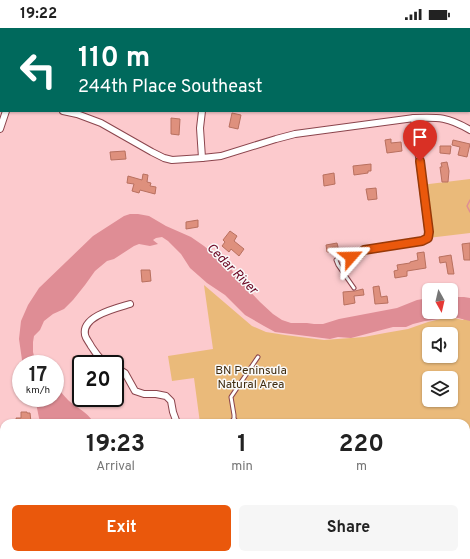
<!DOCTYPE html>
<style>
:root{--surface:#fff;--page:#f6f6f6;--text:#222;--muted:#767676;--accent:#ea580c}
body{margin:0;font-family:Overpass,sans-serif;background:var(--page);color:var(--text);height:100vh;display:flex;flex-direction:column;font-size:15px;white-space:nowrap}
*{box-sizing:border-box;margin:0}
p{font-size:13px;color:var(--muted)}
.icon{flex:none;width:22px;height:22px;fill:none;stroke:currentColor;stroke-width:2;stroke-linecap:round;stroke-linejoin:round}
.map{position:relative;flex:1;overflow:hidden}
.sheet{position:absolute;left:0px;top:391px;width:470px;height:140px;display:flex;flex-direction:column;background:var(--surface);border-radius:12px 12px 0 0;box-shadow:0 1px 3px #0004}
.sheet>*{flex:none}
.hud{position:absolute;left:0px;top:0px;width:470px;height:84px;box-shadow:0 1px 3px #0004;background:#00695c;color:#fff;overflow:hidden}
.needle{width:26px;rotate:172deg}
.tools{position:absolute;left:422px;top:255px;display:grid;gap:8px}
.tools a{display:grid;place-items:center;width:36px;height:36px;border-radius:6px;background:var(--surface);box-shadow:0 1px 3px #0004;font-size:20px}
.speed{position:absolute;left:12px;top:327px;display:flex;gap:8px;font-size:20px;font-weight:700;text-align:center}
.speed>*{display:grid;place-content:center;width:52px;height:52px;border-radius:50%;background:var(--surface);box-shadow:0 1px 3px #0004;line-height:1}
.speed small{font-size:10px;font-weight:400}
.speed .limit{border:2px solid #111;border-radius:6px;background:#fff;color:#111}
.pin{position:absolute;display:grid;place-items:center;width:34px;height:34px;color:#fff;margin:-41px -17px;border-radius:50% 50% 50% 0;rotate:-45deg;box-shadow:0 0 4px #0007}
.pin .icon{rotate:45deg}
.me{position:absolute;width:44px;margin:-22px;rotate:65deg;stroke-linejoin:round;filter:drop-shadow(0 0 3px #0008)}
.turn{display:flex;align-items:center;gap:14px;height:84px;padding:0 12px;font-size:18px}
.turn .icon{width:52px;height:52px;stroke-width:2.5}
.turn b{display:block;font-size:28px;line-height:34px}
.eta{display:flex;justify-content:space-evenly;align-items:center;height:68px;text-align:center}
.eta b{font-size:24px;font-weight:700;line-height:28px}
.action{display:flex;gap:8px;margin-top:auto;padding:8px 12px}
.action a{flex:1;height:46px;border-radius:6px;background:var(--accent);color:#fff;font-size:16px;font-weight:700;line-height:46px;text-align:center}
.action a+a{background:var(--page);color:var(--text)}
.status{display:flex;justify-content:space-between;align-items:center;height:28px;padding:0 20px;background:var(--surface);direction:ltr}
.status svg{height:11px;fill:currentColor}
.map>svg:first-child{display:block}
.green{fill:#eaba7a;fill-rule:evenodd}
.water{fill:#df8d95}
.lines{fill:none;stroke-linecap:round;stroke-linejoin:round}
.stream{stroke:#df8d95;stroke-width:1.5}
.building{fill:#de907d;stroke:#b8705f}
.lane-casing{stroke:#8b454d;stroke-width:5}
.street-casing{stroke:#8b454d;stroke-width:8}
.path{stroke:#c09497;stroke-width:1;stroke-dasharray:3 3;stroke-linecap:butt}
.lane{stroke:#fff;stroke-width:3}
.street{stroke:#fff;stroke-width:6}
.route-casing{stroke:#983908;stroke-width:10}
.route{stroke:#ea580c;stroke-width:7}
.labels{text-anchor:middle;stroke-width:3;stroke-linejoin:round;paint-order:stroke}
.park-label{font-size:12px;fill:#402c0f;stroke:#f9f9f9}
.water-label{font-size:13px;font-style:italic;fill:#6b0623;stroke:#f9f9f9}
</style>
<div class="status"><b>19:22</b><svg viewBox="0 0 49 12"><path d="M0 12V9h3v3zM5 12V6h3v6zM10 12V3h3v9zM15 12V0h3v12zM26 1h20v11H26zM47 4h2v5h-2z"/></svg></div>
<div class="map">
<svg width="470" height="531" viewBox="0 0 470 531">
<rect width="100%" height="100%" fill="#fccacd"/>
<g class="green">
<polygon points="470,151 470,205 428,210 421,157"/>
<path d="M204 257 252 298 266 304 285 307 324 312 364 309 385 305 408 301 428 294 449 289 463 292 470 285V413H466V395H200L194 350 172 353 168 328 213 321ZM429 306H451V328H429ZM429 350H451V372H429Z"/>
<polygon points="218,527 290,527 291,531 219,531"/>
</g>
<g class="water">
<polygon points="130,186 138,186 149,188 166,198 191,209 204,218 231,241 237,250 260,274 273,286 282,292 291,295 307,295 314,296 323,296 339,291 397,280 417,272 429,270 429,284 451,284 451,269 464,269 470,270 470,293 450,288 439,291 425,293 413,296 406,299 393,299 351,310 338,309 330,311 275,304 264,298 245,287 225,267 207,255 190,240 181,226 168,213 162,209 156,210 153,212 158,216 150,218 139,216 134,218 114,231 107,233 95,243 85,257 73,272 64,281 53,286 44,293 40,302 34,308 33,314 33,324 36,336 23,336 22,332 19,311 21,293 28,277 39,260 93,208 124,188"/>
<path d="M55 358C60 362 63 367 68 372 77 381 86 382 94 395H41L39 390 35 370H55Z"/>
</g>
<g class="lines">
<polyline class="stream" points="470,172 467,178 470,184"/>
</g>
<g class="building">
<polygon points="232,85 241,87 238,101 229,99"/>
<polygon points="171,90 180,91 179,107 171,106"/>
<polygon points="391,111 391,115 401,114 402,123 387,125 385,112"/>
<polygon points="453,112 470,116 467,129 458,127 460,119 452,117"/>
<polygon points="440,118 451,118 450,126 440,125"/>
<polygon points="125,123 126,131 111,132 110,124"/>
<polygon points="447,134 449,143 448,154 442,154 440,139 442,139 441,135"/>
<polygon points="371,136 371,143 368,143 368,145 354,147 353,138"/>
<polygon points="334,145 335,156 324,158 323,147"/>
<polygon points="143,146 148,147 147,154 151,155 150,158 156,159 155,166 140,162 139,165 132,163 134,156 127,155 128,148 142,152"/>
<polygon points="376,160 377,171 368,172 366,161"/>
<polygon points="198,192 198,199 186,201 186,194"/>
<polygon points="230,203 237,208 234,213 244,221 239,228 231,221 229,224 222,218 225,214 223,212"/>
<polygon points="337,215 339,223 327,224 326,217"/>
<polygon points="470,215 470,232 464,232 462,216"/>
<polygon points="424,224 426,240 407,243 407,248 395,250 394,243 398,242 397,237 410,235 410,234 418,232 417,225"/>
<polygon points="451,227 454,246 448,246 446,234 440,235 439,229"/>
<polygon points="141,242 150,242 151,253 142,254"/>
<polygon points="379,258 381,269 387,268 388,275 375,276 373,259"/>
<polygon points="363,261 364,267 354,268 355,275 344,277 343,264 355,263"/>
<polygon points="82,328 83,336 81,336 81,339 74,339 73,329"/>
<polygon points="21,384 27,384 27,385 30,385 31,394 17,395 16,390 21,390"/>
</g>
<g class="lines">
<defs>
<g id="lane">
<polyline points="354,260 338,237 336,232 342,228 356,230 364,222"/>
<polyline points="234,393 234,387 231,369 258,329"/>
</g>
<g id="street">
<polyline points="0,78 1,78"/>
<path d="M63 83 77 86 101 95 152 124 164 130 172 132 202 130 221 128 276 111 295 106 414 90C439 89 448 89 470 102"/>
<polyline points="202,83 200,100 202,130"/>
<polyline points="0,101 6,83"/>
<polyline points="364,222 422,213 428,210 429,207 414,90"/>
<path d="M108 336C100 333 96 325 91 318 89 314 86 311 85 307 81 288 117 280 130 276"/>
<polyline points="115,339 125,345 135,363 144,366 156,366 166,368 171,373 173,384 177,395"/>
<polyline points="232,395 234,393"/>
<polyline points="0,409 4,414"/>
<polyline points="190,527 191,531"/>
<polyline points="54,531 55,527"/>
<polyline points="177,531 179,527"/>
<polyline points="215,531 216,527"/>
<polyline points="256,531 256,527"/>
<polyline points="434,531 434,527"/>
</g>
</defs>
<use href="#lane" class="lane-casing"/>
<use href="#street" class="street-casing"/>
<g class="path">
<polyline points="355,0 358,1"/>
<polyline points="108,1 111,0"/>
<polyline points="469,81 470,82"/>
</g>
<use href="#lane" class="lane"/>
<use href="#street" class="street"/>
</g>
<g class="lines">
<defs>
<polyline id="route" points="351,229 356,230 364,222 422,213 428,210 429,204 420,133"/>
</defs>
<use href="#route" class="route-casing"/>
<use href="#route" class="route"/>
</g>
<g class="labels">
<g class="park-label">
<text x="251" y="346">BN Peninsula<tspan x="251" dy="14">Natural Area</tspan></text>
</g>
<g class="water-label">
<text transform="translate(233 240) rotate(45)" y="5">Cedar River</text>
</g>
</g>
</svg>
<div class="tools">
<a><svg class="needle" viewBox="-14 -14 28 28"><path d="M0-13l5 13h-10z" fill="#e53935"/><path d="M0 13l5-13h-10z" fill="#767676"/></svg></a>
<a><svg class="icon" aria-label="sound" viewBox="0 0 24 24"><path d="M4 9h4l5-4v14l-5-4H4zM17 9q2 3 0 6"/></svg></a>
<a><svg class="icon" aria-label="layers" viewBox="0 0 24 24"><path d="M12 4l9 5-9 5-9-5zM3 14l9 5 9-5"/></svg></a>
</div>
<div class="speed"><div>17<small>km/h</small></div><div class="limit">20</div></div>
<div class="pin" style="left:420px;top:133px;background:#d93025"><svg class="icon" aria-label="arrive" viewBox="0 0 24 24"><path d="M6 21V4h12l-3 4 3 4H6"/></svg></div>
<svg class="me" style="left:351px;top:229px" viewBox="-20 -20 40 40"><path d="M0-17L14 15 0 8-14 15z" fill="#ea580c" stroke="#fff" stroke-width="4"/></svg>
<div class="hud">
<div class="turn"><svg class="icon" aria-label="left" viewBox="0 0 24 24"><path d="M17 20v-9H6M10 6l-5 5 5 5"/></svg><div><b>110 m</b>244th Place Southeast</div></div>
</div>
<section class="sheet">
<div class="eta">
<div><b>19:23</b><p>Arrival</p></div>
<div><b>1</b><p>min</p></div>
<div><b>220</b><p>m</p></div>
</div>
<div class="action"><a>Exit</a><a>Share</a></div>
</section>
</div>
